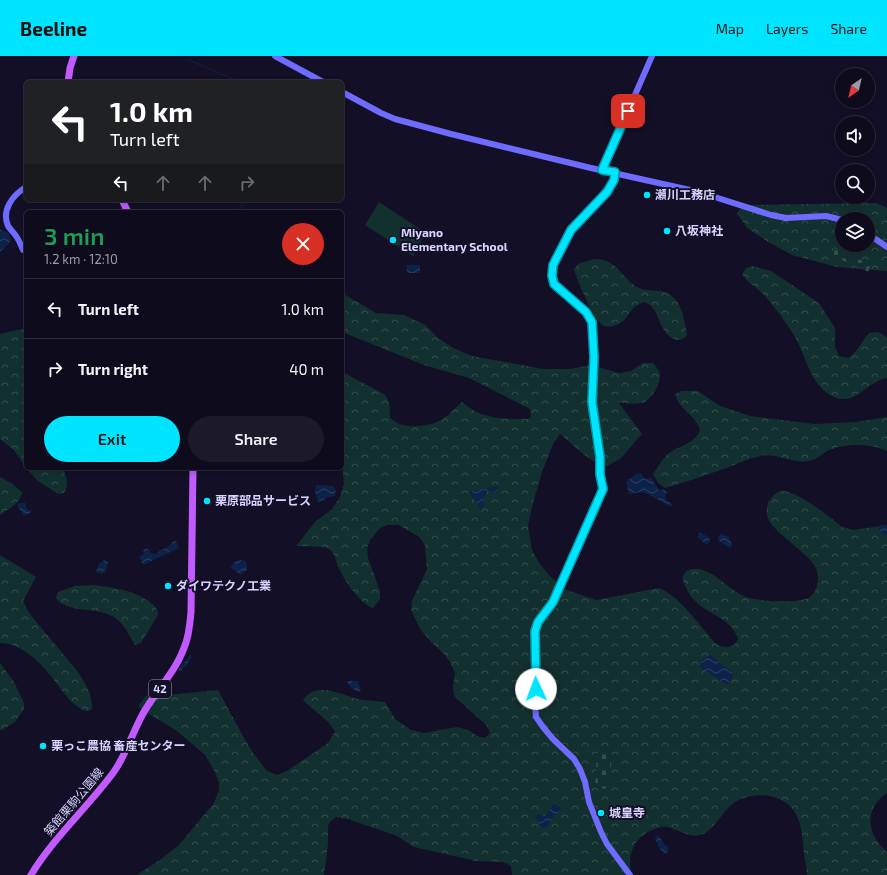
<!DOCTYPE html>
<meta charset="utf-8">
<style>
:root{--surface:#0e0b1c;--page:#1c1929;--text:#f1f3f6;--muted:#9b9ba3;--line:#2e2b3b;--accent:#00e5ff}
body{margin:0;font-family:"Exo 2","Noto Sans JP",sans-serif;background:var(--page);color:var(--text);height:100vh;display:flex;flex-direction:column;font-size:15px;white-space:nowrap}
*{box-sizing:border-box;margin:0}
p{font-size:13px;color:var(--muted)}
.icon{flex:none;width:22px;height:22px;fill:none;stroke:currentColor;stroke-width:2;stroke-linecap:round;stroke-linejoin:round}
.map{position:relative;flex:1;overflow:hidden}
.details{position:absolute;left:24px;top:154px;width:320px;height:260px;display:flex;flex-direction:column;background:var(--surface);border-radius:6px;box-shadow:0 2px 6px #0003,0 0 0 1px var(--line)}
.details>*{flex:none}
.hud{position:absolute;left:24px;top:24px;width:320px;height:122px;border-radius:6px;box-shadow:0 2px 6px #0003,0 0 0 1px var(--line);background:#202124;color:#fff;overflow:hidden}
.needle{width:26px;rotate:214deg}
.controls{position:absolute;left:835px;top:12px;display:grid;gap:8px}
.controls a{display:grid;place-items:center;width:40px;height:40px;border-radius:50%;background:var(--surface);box-shadow:0 2px 6px #0003,0 0 0 1px var(--line);font-size:20px}
.pin{position:absolute;display:grid;place-items:center;width:34px;height:34px;color:#fff;margin:-17px;border-radius:8px;box-shadow:0 2px 6px #0006}
.me{position:absolute;width:44px;margin:-22px;rotate:358deg;stroke-linejoin:round;filter:drop-shadow(0 0 3px #0008)}
.turn{display:flex;align-items:center;gap:14px;height:84px;padding:0 20px;font-size:18px}
.turn .icon{width:52px;height:52px;stroke-width:2.5}
.turn b{display:block;font-size:28px;line-height:34px}
.lanes{display:flex;align-items:center;height:38px;padding:0 20px;background:#0003;justify-content:center;gap:20px;direction:ltr}
.lanes .off{opacity:.35}
.round{display:grid;place-items:center;flex:none;width:42px;height:42px;border-radius:21px;background:var(--page)}
.overview{display:flex;align-items:center;justify-content:space-between;height:68px;padding:0 20px}
h1{font-size:24px;font-weight:600;line-height:30px;color:#1e9e55}
.button{display:flex;gap:8px;margin-top:auto;padding:8px 20px}
.button a{flex:1;height:46px;border-radius:24px;background:var(--accent);color:#111;font-size:16px;font-weight:600;line-height:46px;text-align:center}
.button a+a{background:var(--page);color:var(--text)}
ul{padding:0;list-style:none}
li{display:flex;align-items:center;gap:12px;height:60px;padding:0 20px;border-top:1px solid var(--line)}
li div{flex:1}
li b{display:block;font-size:15px}
li em{font-style:normal}
header{display:flex;align-items:center;gap:24px;box-sizing:border-box;height:56px;padding:0 20px;background:var(--accent);color:#111}
header strong{font-size:19px}
nav{display:flex;gap:22px;margin-inline-start:auto;font-size:14px}
.map>svg:first-child{display:block}
.grass{fill:#12302f}
.forest{fill:url(#forest-crowns);fill-rule:evenodd}
.cemetery{fill:url(#cemetery-stones)}
.water{fill:url(#water-waves)}
.lines{fill:none;stroke-linecap:round;stroke-linejoin:round}
.stream{stroke:#0c2248;stroke-width:1}
.secondary{stroke:#6f6bff;stroke-width:6}
.primary{stroke:#c25bff;stroke-width:7}
.route-casing{stroke:#0095a6;stroke-width:10}
.route{stroke:#00e5ff;stroke-width:7}
.poi-dot{fill:#00e5ff;stroke:#130f26;stroke-width:1.5}
.labels{text-anchor:middle;stroke-width:4;stroke-linejoin:round;paint-order:stroke}
.shield{fill:#130f26;stroke:#9e99be;stroke-width:1}
.shield-label{font-size:11px;font-weight:bold;fill:#d9d4ff}
.poi-label{font-size:12px;font-weight:bold;fill:#d9d4ff;stroke:#130f26;text-anchor:start}
.street-label{font-size:12px;fill:#d9d4ff;stroke:#130f26}
</style>
<header>
<strong>Beeline</strong>
<nav><a>Map</a><a>Layers</a><a>Share</a></nav>
</header>
<div class="map">
<svg width="887" height="819" viewBox="0 0 887 819">
<defs>
<pattern id="forest-crowns" width="20" height="18" patternUnits="userSpaceOnUse"><rect width="20" height="18" fill="#12302f"/><path d="M2 6a3 3 0 1 1 6 0M12 15a3 3 0 1 1 6 0" fill="none" stroke="#344d4e"/></pattern>
<pattern id="cemetery-stones" width="16" height="16" patternUnits="userSpaceOnUse"><rect width="16" height="16" fill="#12302f"/><path d="M2 7V4a2 2 0 0 1 4 0v3zM10 15v-3a2 2 0 0 1 4 0v3z" fill="#344d4e"/></pattern>
<pattern id="water-waves" width="16" height="10" patternUnits="userSpaceOnUse"><rect width="16" height="10" fill="#0c2248"/><path d="M0 5q4-4 8 0t8 0" fill="none" stroke="#2f4163"/></pattern>
</defs>
<rect width="100%" height="100%" fill="#130f26"/>
<polygon class="grass" points="379,146 426,177 413,200 365,169"/>
<g class="forest">
<path d="M876 147 887 152V215L837 211 792 199 770 187 747 172 737 157 741 152 745 149ZM842 163H868V189H842Z"/>
<path d="M594 203C618 202 622 224 639 232 651 237 664 231 674 242 683 251 685 268 687 279 680 289 669 282 664 274 659 267 658 258 652 251 650 249 647 247 644 246 629 251 632 258 622 266 618 269 610 272 604 270 594 266 577 224 574 213L578 208Z"/>
<path d="M752 210 771 215 819 247 835 272V291L839 300 848 302C858 296 861 286 869 277L878 276 887 281V322C871 324 860 343 844 343 835 344 823 335 818 328 806 313 803 292 792 276 785 265 771 246 762 237 755 230 747 227 742 218L746 212Z"/>
<path d="M342 237 376 257 404 259 425 269 437 281 453 292 472 300 543 313H570L591 309 619 317 631 315 643 307H653C656 310 659 314 660 318 661 327 653 341 645 346 637 349 627 347 619 347L642 378 620 403 607 410C588 406 575 390 560 378L553 388 542 416 533 447 528 469 532 494 538 505 547 517 564 533 596 544 659 532C682 542 698 568 715 587 723 593 734 593 738 583 733 563 707 558 694 544 689 539 686 532 683 525 682 521 683 518 687 515 706 504 729 535 746 541 758 545 780 546 794 545 803 544 812 543 816 533 818 528 819 520 817 515 812 499 780 482 769 465 766 459 766 450 769 445 772 441 776 436 780 435 794 432 831 462 842 471L849 473 854 474 887 469V737C863 753 867 779 887 796V819H807C807 812 805 805 804 798 802 772 801 747 770 740 758 738 745 740 735 746 723 754 717 770 705 777 692 785 679 773 667 771 662 770 657 772 652 774 634 782 626 799 632 819H512L511 810 503 806 476 805 414 791 397 780 348 763 336 761 330 766 328 770V788L324 819H137L161 803 178 790 214 747 219 734V727L214 714 205 699 177 675 141 653 139 649 146 640 151 639 158 640 218 634 244 682 253 697 267 715 277 719 287 715 328 687 335 676C329 663 313 655 303 644 318 623 344 641 363 644 371 645 378 645 385 646L395 663 411 674 424 677 457 671 468 674 479 681 485 682 490 677 487 670 454 640 453 631 455 617 450 606 445 599 431 586 420 573 411 554 412 545 427 513 425 490 423 486 419 481 399 469H387L380 472 370 484 367 492 368 502 380 535V543L373 552C359 547 346 526 339 513 336 506 335 495 327 492 322 490 303 491 296 490L315 466 332 453 340 441 344 428 342 408V316L384 338C390 344 390 353 390 361 400 375 430 371 443 363 450 358 456 351 462 346 482 364 503 363 528 363L531 361 530 353 469 322 424 309 342 276Z"/>
<polygon points="26,272 26,412 14,394 0,383 0,278"/>
<path d="M682 335H698L720 350 750 360 815 368 856 366 887 361V395C870 387 844 387 827 395 821 399 816 404 808 405 792 408 776 396 760 400 750 402 739 407 729 411 707 419 686 426 665 432L658 427 653 418C658 411 662 403 668 398 679 389 694 389 700 374 696 359 679 354 675 338Z"/>
<path d="M26 412H62C67 420 69 429 64 437L58 438 38 425Z"/>
<path d="M0 421 11 427 22 436C21 447 9 453 0 459Z"/>
<path d="M0 499 36 521 23 545 29 557 78 616C85 627 93 639 92 653L89 655C74 655 60 631 51 620 39 605 20 587 0 587Z"/>
<path d="M94 529C114 532 131 533 148 545 154 549 158 552 158 559L141 587 135 589C128 578 124 566 112 560 96 551 66 557 56 542L58 536 75 530Z"/>
<polygon points="0,607 14,626 24,647 24,653 15,666 2,674 0,674"/>
</g>
<g class="cemetery">
<polygon points="834,192 871,209 868,216 831,199"/>
<polygon points="597,697 612,698 609,733 595,732"/>
</g>
<g class="water">
<polygon points="0,173 8,177 11,183 9,188 0,196"/>
<polygon points="406,209 420,209 420,217 407,217"/>
<polygon points="641,417 645,423 651,422 659,434 665,434 667,436 665,440 667,445 673,448 672,450 669,450 648,438 641,436 629,438 626,426 636,418"/>
<path d="M316 429 333 430 336 434 335 440C328 440 325 444 318 446L315 435Z"/>
<polygon points="498,430 497,437 488,434 482,445 485,449 480,453 469,436"/>
<polygon points="19,447 26,447 26,451 28,454 31,454 31,456 24,460 17,449"/>
<polygon points="881,468 884,470 887,470 887,478 886,479 881,477 878,474"/>
<polygon points="699,477 701,477 709,481 710,485 709,487 707,489 697,481"/>
<polygon points="721,478 729,481 732,489 730,492 719,485 718,481"/>
<path d="M176 485 179 492 143 509 139 500 143 499 144 493H148L151 497 156 498C162 493 168 492 173 486Z"/>
<polygon points="104,504 108,506 107,513 102,518 96,516 99,507 101,507"/>
<polygon points="240,504 246,505 247,509 247,514 241,519 230,511 235,506"/>
<path d="M190 599 192 600 188 607 180 616 178 615C181 608 187 605 190 599Z"/>
<polygon points="710,599 732,616 733,621 727,629 700,612 702,603"/>
<polygon points="347,625 358,625 361,635 358,636 350,631"/>
<path d="M555 746 557 748V751L561 750 560 755C554 758 549 765 548 771L542 772 535 761 537 758 545 760Z"/>
<path d="M658 779 665 789 668 791 669 795 665 798C659 793 657 788 655 781Z"/>
</g>
<g class="lines">
<g class="stream">
<polyline points="191,0 189,4 240,26"/>
<polyline points="244,144 240,153 247,156"/>
</g>
<g class="secondary">
<polyline points="275,0 323,26"/>
<polyline points="342,36 381,57 395,63 451,78 591,112 699,136 771,159 786,162 826,160 842,164"/>
<polyline points="602,114 652,0"/>
<polyline points="615,116 614,124 607,136 571,174 553,209 552,220 554,228 587,256 592,266 594,301 592,346 600,401 600,418 603,433 553,546 538,566 535,575 536,633 535,648 536,661 543,671 553,683 574,703 580,713 585,726 589,746 601,776 607,788 630,819"/>
<polyline points="868,178 887,191"/>
<path d="M23 194C21 189 19 184 16 180 14 177 10 173 8 170 1 154 13 139 26 131"/>
</g>
<g class="primary">
<polyline points="68,26 70,12 74,0"/>
<polyline points="122,144 128,156"/>
<path d="M31 819C54 781 87 752 113 717 128 697 133 672 147 651 159 632 176 614 184 592 189 581 190 568 191 556L193 412"/>
</g>
</g>
<g class="lines">
<defs>
<polyline id="route" points="536,633 535,575 538,566 553,546 603,433 600,418 600,401 592,346 594,301 592,266 586,256 554,228 552,220 553,209 571,174 607,136 614,124 615,116 602,114 628,55"/>
</defs>
<use href="#route" class="route-casing"/>
<use href="#route" class="route"/>
</g>
<g class="poi-dot">
<circle cx="647" cy="139" r="4"/>
<circle cx="667" cy="175" r="4"/>
<circle cx="393" cy="184" r="4"/>
<circle cx="207" cy="445" r="4"/>
<circle cx="168" cy="530" r="4"/>
<circle cx="43" cy="690" r="4"/>
<circle cx="601" cy="757" r="4"/>
</g>
<g class="labels">
<rect class="shield" x="149" y="624" width="22" height="18" rx="3"/>
<g class="shield-label">
<text x="160" y="637">42</text>
</g>
<g class="poi-label">
<text x="655" y="143">瀬川工務店</text>
<text x="675" y="179">八坂神社</text>
<text x="401" y="181">Miyano<tspan x="401" dy="14">Elementary School</tspan></text>
<text x="215" y="449">栗原部品サービス</text>
<text x="176" y="534">ダイワテクノ工業</text>
<text x="51" y="694">栗っこ農協 畜産センター</text>
<text x="609" y="761">城皇寺</text>
</g>
<g class="street-label">
<text transform="translate(74 746) rotate(-50)" y="4">築館栗駒公園線</text>
</g>
</g>
</svg>
<div class="controls">
<a><svg class="needle" viewBox="-14 -14 28 28"><path d="M0-13l5 13h-10z" fill="#e53935"/><path d="M0 13l5-13h-10z" fill="#9b9ba3"/></svg></a>
<a><svg class="icon" aria-label="sound" viewBox="0 0 24 24"><path d="M4 9h4l5-4v14l-5-4H4zM17 9q2 3 0 6"/></svg></a>
<a><svg class="icon" aria-label="search" viewBox="0 0 24 24"><circle cx="10" cy="10" r="6"/><path d="M15 15l6 6"/></svg></a>
<a><svg class="icon" aria-label="layers" viewBox="0 0 24 24"><path d="M12 4l9 5-9 5-9-5zM3 14l9 5 9-5"/></svg></a>
</div>
<div class="pin" style="left:628px;top:55px;background:#d93025"><svg class="icon" aria-label="arrive" viewBox="0 0 24 24"><path d="M6 21V4h12l-3 4 3 4H6"/></svg></div>
<svg class="me" style="left:536px;top:633px" viewBox="-20 -20 40 40"><circle r="19" fill="#fff"/><path d="M0-13L10 11 0 6-10 11z" fill="#00e5ff"/></svg>
<div class="hud">
<div class="turn"><svg class="icon" aria-label="left" viewBox="0 0 24 24"><path d="M17 20v-9H6M10 6l-5 5 5 5"/></svg><div><b>1.0 km</b>Turn left</div></div>
<div class="lanes"><svg class="icon" aria-label="left" viewBox="0 0 24 24"><path d="M17 20v-9H6M10 6l-5 5 5 5"/></svg><svg class="icon off" aria-label="ahead" viewBox="0 0 24 24"><path d="M12 20V5M6 11l6-6 6 6"/></svg><svg class="icon off" aria-label="ahead" viewBox="0 0 24 24"><path d="M12 20V5M6 11l6-6 6 6"/></svg><svg class="icon off" aria-label="right" viewBox="0 0 24 24"><path d="M7 20v-9h11M14 6l5 5-5 5"/></svg></div>
</div>
<section class="details">
<div class="overview"><div><h1>3 min</h1><p>1.2 km · 12:10</p></div><a class="round" style="background:#d93025;color:#fff"><svg class="icon" aria-label="close" viewBox="0 0 24 24"><path d="M6 6l12 12M18 6L6 18"/></svg></a></div>
<ul>
<li><svg class="icon" aria-label="left" viewBox="0 0 24 24"><path d="M17 20v-9H6M10 6l-5 5 5 5"/></svg><div><b>Turn left</b></div><em>1.0 km</em></li>
<li><svg class="icon" aria-label="right" viewBox="0 0 24 24"><path d="M7 20v-9h11M14 6l5 5-5 5"/></svg><div><b>Turn right</b></div><em>40 m</em></li>
</ul>
<div class="button"><a>Exit</a><a>Share</a></div>
</section>
</div>
